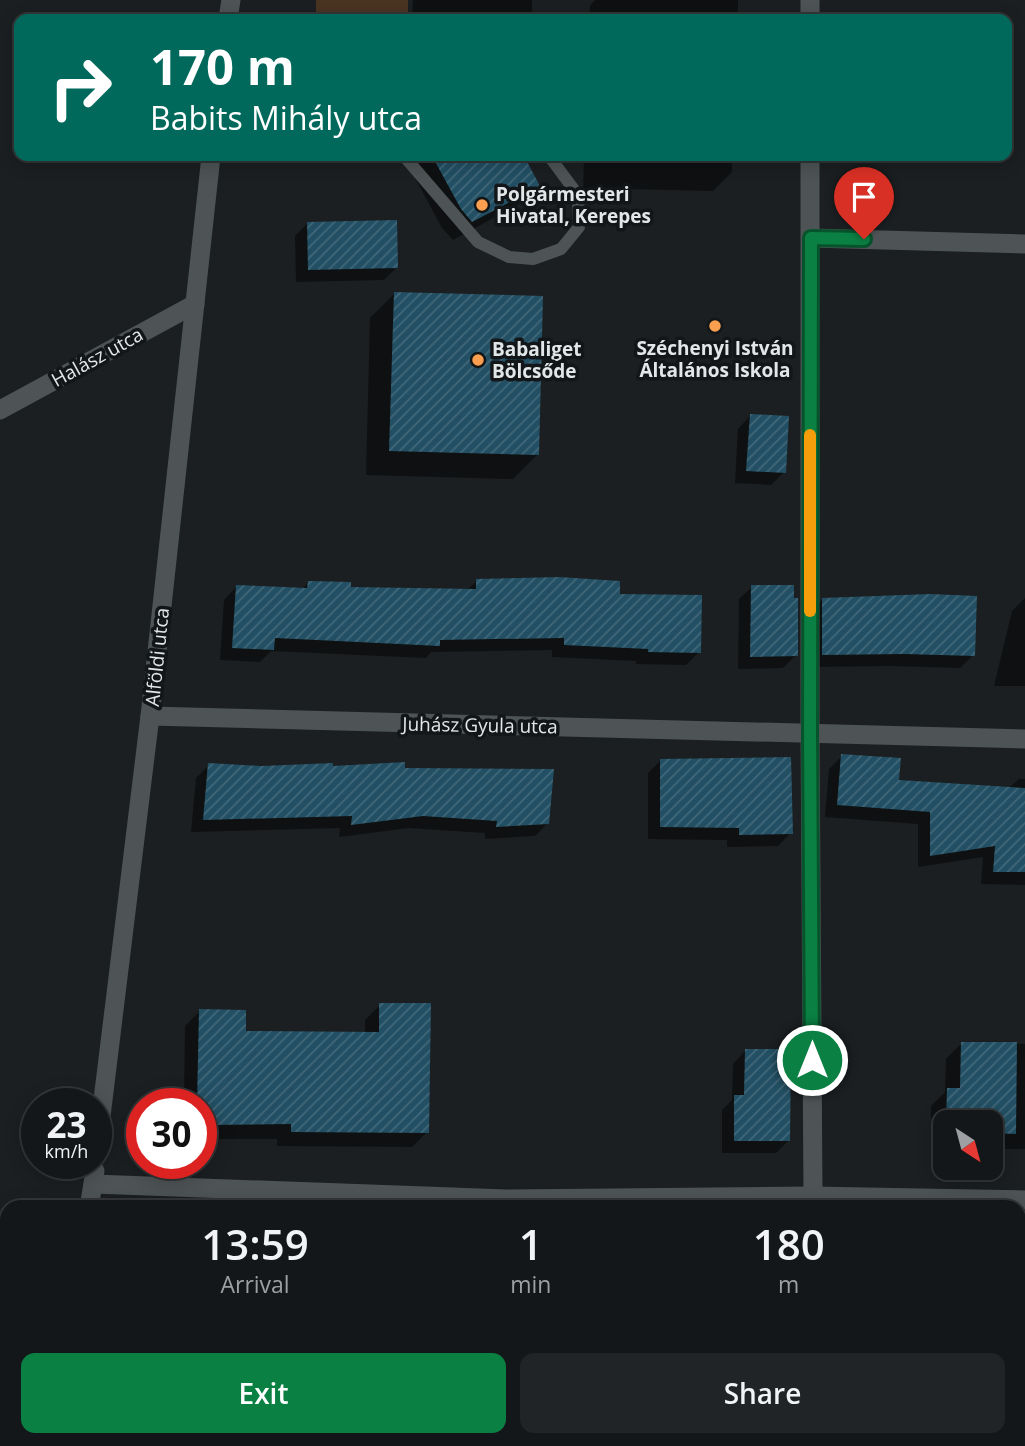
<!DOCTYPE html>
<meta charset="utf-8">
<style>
:root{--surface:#141719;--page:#212426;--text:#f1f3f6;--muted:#9d9fa2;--line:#333638;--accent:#0b8043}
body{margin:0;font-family:"Open Sans",sans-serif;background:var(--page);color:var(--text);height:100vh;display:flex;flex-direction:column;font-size:26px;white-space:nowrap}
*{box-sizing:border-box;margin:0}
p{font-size:23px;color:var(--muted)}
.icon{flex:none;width:38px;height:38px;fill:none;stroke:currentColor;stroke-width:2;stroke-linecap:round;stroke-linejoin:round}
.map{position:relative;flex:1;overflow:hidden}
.sheet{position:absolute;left:0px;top:1200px;width:1026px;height:247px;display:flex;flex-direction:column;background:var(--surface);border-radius:21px 21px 0 0;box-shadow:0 4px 18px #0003,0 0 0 2px var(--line)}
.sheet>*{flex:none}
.hud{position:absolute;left:14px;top:14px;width:998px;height:147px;border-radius:14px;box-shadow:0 4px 18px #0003,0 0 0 2px var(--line);background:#00695c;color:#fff;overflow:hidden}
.needle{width:46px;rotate:144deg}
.buttons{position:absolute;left:933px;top:1110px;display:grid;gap:14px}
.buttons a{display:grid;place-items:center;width:70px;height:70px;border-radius:14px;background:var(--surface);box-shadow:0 4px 18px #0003,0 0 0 2px var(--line);font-size:35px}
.speed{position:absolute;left:21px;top:1088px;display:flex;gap:14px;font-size:35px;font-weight:700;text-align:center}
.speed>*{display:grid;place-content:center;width:91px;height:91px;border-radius:50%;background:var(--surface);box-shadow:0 4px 18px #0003,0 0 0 2px var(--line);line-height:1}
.speed small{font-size:18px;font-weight:400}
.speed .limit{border:10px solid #d22;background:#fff;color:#111}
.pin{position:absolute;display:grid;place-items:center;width:60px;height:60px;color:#fff;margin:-72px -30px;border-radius:50% 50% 50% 0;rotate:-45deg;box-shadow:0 0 7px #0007}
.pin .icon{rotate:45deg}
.me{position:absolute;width:77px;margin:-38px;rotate:0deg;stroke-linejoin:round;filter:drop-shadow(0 0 5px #0008)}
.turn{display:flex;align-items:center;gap:24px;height:147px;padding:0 21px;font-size:32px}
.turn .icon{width:91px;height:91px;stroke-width:2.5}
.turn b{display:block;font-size:49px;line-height:60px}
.eta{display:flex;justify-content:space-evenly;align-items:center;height:119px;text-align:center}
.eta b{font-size:42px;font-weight:600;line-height:49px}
.cta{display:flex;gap:14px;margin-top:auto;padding:14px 21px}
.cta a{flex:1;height:80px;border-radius:14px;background:var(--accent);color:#fff;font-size:28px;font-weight:600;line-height:80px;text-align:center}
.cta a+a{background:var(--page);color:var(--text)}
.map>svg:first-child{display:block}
.pitch{fill:#493422}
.shadow{fill:#0007}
.building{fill:url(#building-hatch)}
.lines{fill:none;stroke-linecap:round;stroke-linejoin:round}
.service{stroke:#4e5456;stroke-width:12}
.minor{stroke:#4e5456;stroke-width:19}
.route-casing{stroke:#07532c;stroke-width:18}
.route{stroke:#0b8043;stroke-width:12}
.slow{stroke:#f59e0b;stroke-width:12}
.poi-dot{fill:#fa9f4f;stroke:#121618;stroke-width:2.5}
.labels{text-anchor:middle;stroke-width:7;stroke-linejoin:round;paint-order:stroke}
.poi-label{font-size:19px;font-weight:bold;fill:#e2e6e7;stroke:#121618;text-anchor:start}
.street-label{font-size:19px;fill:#e2e6e7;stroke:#121618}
</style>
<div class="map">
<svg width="1025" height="1446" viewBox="0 0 1025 1446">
<defs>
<pattern id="building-hatch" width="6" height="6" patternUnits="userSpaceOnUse" patternTransform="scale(1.75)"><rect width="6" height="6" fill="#224f63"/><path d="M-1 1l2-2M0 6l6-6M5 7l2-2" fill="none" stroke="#426879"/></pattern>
</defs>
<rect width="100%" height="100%" fill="#1b1f21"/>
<rect class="pitch" x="316" y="0" width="92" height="19"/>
<g class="shadow">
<polygon points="413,0 532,0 532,19 412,19"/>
<polygon points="595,0 738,0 738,19 589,19 590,6"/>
<polygon points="408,156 522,156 538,185 519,204 453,240 442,228 407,163"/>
<polygon points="584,156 732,156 732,172 713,191 583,188"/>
<polygon points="307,224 397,267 384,280 296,282 295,236"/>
<polygon points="394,294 537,455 513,479 366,475 370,318"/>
<polygon points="750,416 784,472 771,485 735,483 738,429"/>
<polygon points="477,581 618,596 699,652 686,665 636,664 636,661 552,657 552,650 431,652 426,658 271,651 260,662 220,660 224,600 236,587 301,590 308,583 349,589 466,591"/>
<polygon points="752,587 792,600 796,655 783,668 738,669 739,599"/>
<polygon points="1025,598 1025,686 994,686 1012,611"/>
<polygon points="823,599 973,655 960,668 890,666 810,667 810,612"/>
<polygon points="842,756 897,782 1009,788 1019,779 1025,779 1025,885 981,884 983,857 918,867 918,824 825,817 829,769"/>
<polygon points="661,760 791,833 778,846 727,847 727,840 648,839 648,773"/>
<polygon points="209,765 404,770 548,823 535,836 485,839 485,833 409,828 339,837 340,828 191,832 196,778"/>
<polygon points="380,1005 427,1132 412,1147 277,1146 277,1139 201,1139 201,1104 184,1104 185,1026 200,1011 244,1032 365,1033 365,1020"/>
<polygon points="962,1043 1025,1044 1025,1149 990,1149 990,1122 945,1122 945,1157 931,1157 931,1106 945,1092 946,1059"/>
<polygon points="745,1051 789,1140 776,1153 722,1153 722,1110 732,1100 733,1064"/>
<polygon points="685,1440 728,1440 728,1446 666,1446 668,1444 682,1444"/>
<polygon points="843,1440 902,1440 902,1446 838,1446"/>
</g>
<g class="building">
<polygon points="432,156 524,156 540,186 472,222 461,209"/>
<polygon points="397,220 398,268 308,270 307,222"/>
<polygon points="394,292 543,296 539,455 389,451"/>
<polygon points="750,414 789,416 786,473 746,471"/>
<polygon points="559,577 620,581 620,594 702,595 701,653 648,652 648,649 564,645 564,638 440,640 440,646 275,638 274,650 232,648 236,585 307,588 308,581 351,582 351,587 476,589 476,579"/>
<polygon points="751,585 794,585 794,598 798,598 798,656 750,657"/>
<polygon points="930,594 977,596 975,656 904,654 822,655 822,598"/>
<polygon points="841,754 901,758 899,780 1025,788 1025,872 993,872 995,846 930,856 930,812 837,805"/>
<polygon points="791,757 793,834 739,835 739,828 660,827 660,759"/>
<polygon points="405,762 405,768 554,769 549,824 496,827 497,821 423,816 351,825 352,816 203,820 208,763 261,766 333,763 333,766"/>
<polygon points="379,1003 431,1003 429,1133 291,1132 291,1124 201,1125 201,1104 197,1104 199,1009 246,1010 246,1031 379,1032"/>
<polygon points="961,1042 1017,1042 1016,1134 990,1133 990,1122 946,1122 947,1088 960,1088"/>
<polygon points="745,1049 791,1049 790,1141 734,1141 734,1095 744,1095"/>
</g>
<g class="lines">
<polyline class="service" points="404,156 478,242 509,257 533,259 561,249 579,227 578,195 549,156"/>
<g class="minor">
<polyline points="810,0 810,19"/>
<polyline points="228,19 231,0"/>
<polyline points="810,156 810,733 813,1196"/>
<polyline points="811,238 1025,244"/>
<polyline points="0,410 195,304"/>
<polyline points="150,716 1025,739"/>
<polyline points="96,1157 150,716 211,156"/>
<polyline points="93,1184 507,1199 813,1196 1025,1200"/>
<polyline points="89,1208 95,1171"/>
<polyline points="0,1320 7,1318"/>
<polyline points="53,1446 54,1440"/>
</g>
</g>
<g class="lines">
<defs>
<polyline id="route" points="812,1060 810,733 811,238 864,239"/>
</defs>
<use href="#route" class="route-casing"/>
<use href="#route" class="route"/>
<polyline class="slow" points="810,611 810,435"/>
</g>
<g class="poi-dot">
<circle cx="482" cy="205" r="7"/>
<circle cx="715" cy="326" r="7"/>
<circle cx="478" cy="360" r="7"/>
</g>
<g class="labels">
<g class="poi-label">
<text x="496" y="201">Polgármesteri<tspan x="496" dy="22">Hivatal, Kerepes</tspan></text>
<text x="715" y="355" text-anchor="middle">Széchenyi István<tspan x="715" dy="22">Általános Iskola</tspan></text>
<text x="492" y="356">Babaliget<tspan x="492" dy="22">Bölcsőde</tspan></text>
</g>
<g class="street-label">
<text transform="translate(97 357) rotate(-29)" y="7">Halász utca</text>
<text transform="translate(157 657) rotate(-84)" y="7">Alföldi utca</text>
<text transform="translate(480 725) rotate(1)" y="7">Juhász Gyula utca</text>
</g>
</g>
</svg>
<div class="buttons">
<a><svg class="needle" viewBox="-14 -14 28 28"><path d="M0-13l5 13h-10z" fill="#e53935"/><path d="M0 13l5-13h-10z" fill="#9d9fa2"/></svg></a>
</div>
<div class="speed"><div>23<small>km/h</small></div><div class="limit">30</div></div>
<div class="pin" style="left:864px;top:239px;background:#d93025"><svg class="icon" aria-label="arrive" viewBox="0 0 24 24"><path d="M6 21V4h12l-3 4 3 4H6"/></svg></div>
<svg class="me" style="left:812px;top:1060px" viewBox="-20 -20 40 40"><circle r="17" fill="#0b8043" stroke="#fff" stroke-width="3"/><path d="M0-11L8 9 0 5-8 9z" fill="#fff"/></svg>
<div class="hud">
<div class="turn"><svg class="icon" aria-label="right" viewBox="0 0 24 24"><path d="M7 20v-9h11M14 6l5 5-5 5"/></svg><div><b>170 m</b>Babits Mihály utca</div></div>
</div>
<section class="sheet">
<div class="eta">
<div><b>13:59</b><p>Arrival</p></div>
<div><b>1</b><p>min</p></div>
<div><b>180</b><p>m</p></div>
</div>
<div class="cta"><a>Exit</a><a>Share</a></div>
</section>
</div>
